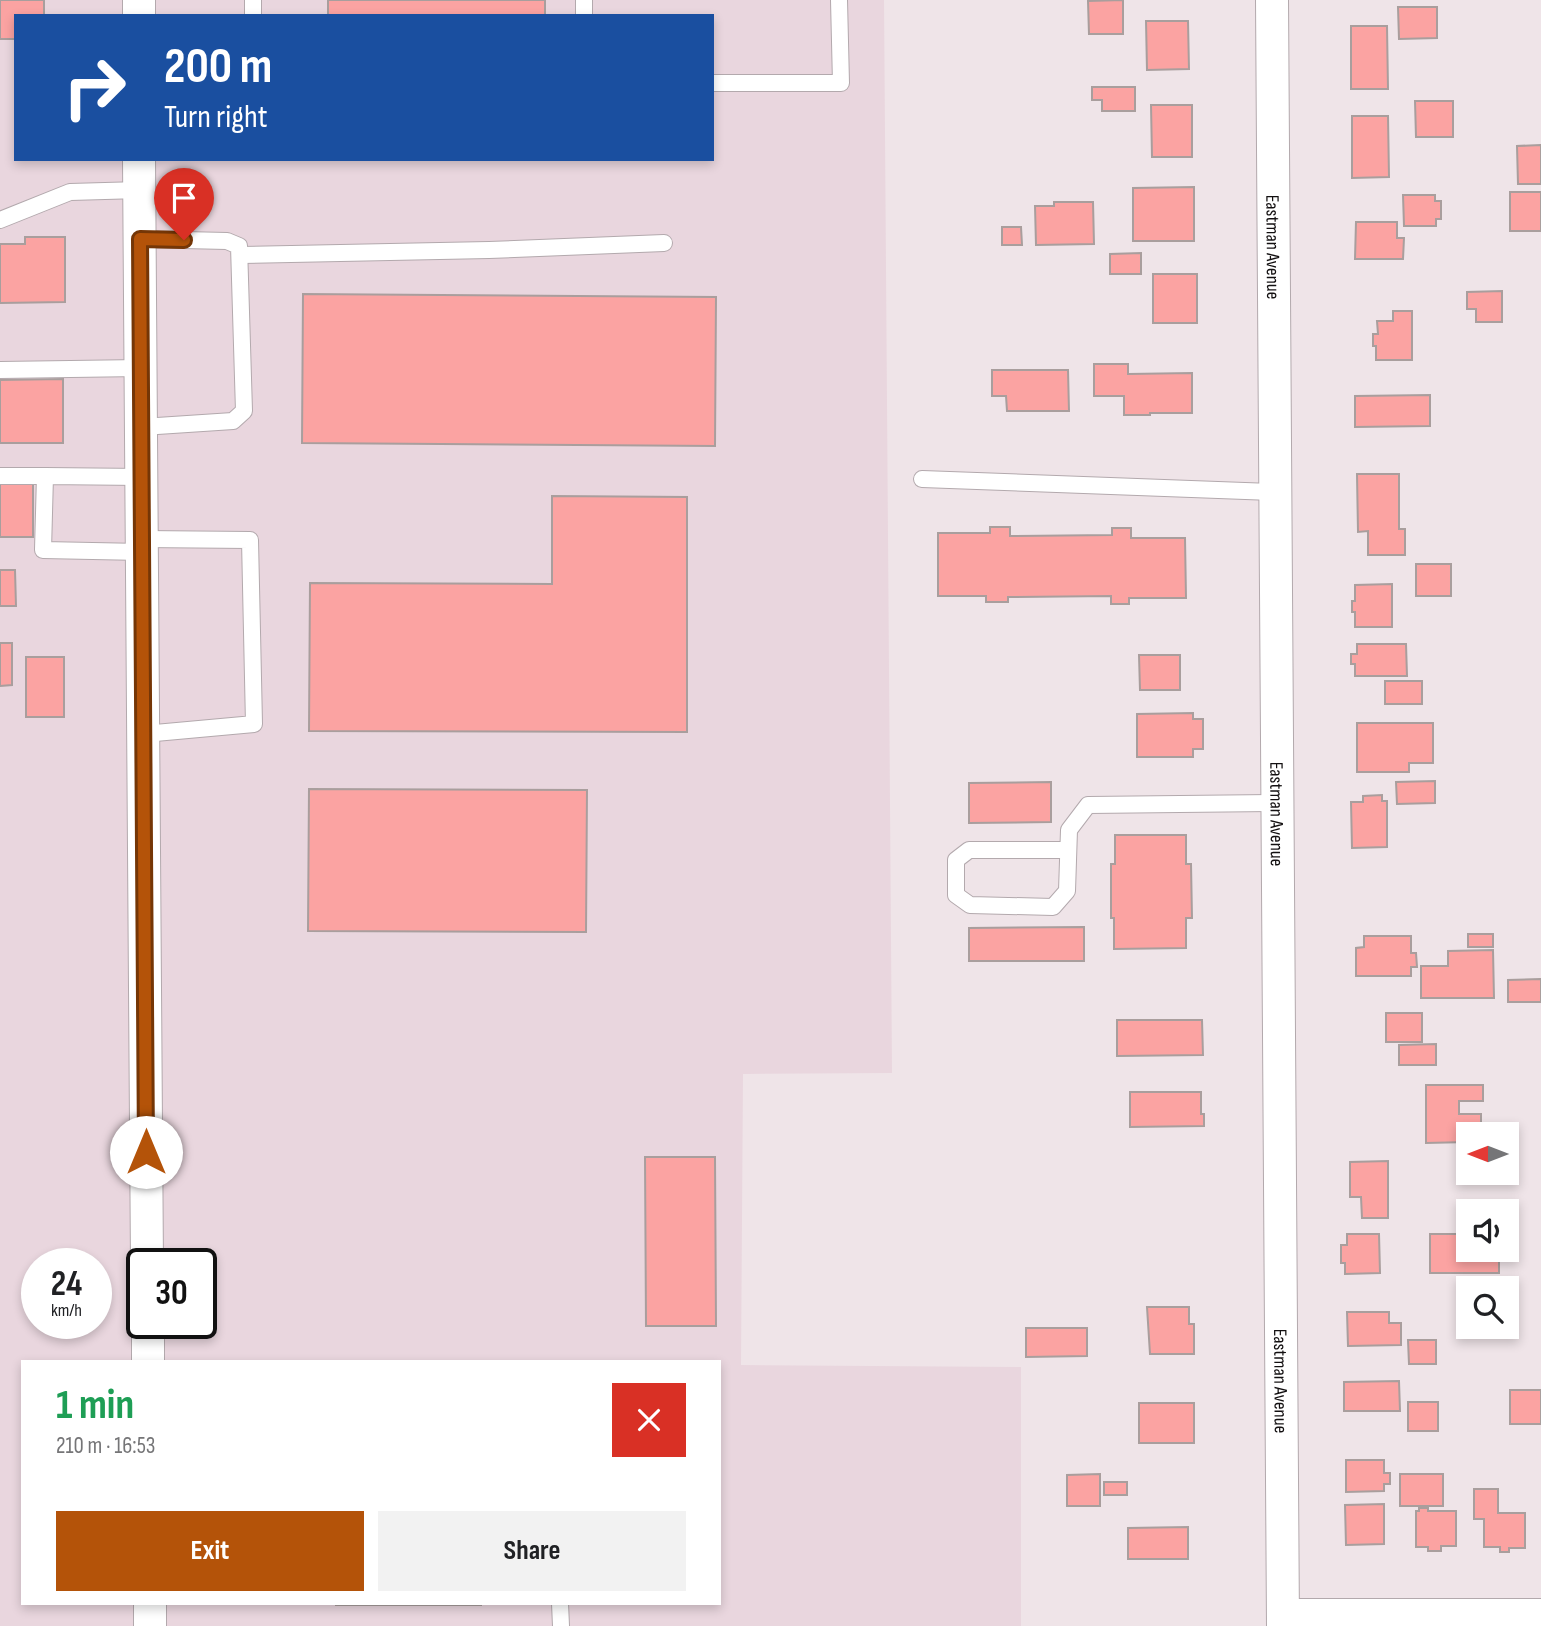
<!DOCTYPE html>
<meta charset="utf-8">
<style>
:root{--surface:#fff;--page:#f2f2f2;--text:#202124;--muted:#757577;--accent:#b45309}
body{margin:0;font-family:"Sofia Sans Condensed",sans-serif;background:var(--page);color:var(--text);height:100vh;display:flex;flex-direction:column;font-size:26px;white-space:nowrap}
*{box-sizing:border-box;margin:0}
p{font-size:23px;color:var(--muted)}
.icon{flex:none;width:38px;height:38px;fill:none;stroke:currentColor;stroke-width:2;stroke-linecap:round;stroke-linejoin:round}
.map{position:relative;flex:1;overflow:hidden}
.panel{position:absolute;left:21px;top:1360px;width:700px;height:245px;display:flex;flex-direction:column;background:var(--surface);border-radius:0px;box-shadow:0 4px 10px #0003}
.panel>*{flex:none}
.hud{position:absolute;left:14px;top:14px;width:700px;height:147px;border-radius:0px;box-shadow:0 4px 10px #0003;background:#1a4fa0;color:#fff;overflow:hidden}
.needle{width:46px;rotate:270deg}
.tools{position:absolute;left:1456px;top:1122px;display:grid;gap:14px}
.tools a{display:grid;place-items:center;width:63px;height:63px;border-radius:0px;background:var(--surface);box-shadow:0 4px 10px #0003;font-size:35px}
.speed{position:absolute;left:21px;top:1248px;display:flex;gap:14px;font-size:35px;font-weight:700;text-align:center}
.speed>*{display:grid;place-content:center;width:91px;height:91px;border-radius:50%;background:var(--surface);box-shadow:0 4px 10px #0003;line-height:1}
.speed small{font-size:18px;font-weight:400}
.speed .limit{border:4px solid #111;border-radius:10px;background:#fff;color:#111}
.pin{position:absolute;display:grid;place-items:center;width:60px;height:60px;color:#fff;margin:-72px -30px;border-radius:50% 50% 50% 0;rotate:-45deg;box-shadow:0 0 7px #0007}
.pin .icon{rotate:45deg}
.me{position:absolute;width:77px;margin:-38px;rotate:0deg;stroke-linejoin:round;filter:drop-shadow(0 0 5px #0008)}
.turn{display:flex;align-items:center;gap:24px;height:147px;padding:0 35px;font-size:32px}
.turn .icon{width:91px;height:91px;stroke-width:2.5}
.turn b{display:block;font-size:49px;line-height:60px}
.round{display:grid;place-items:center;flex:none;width:74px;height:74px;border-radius:0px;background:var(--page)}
.overview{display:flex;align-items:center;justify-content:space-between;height:119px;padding:0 35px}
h1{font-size:42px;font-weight:700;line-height:52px;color:#1e9e55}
.button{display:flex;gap:14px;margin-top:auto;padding:14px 35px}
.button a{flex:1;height:80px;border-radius:0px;background:var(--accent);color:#fff;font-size:28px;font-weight:700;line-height:80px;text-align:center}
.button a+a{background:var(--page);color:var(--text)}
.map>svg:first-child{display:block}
.built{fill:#e9d6de;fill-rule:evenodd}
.building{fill:#fba3a2;stroke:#a99e9d;stroke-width:2}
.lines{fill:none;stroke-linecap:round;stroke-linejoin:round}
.lane-casing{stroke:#b3a9ad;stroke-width:18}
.street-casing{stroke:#b3a9ad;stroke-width:34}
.lane{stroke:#fff;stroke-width:16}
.street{stroke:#fff;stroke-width:32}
.route-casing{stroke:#753606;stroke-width:18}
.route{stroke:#b45309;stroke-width:12}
.labels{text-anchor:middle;stroke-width:5;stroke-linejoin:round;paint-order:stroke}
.street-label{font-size:19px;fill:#131011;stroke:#efe4e8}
</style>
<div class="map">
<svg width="1541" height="1626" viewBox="0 0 1541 1626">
<rect width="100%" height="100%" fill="#efe4e8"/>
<path class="built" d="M0 0H884L892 1073 743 1074 741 1365 1021 1367V1626H0ZM16 16H712V159H16ZM37 1264H96V1323H37ZM142 1264H201V1323H142ZM23 1362H719V1603H23Z"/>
<g class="building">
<polygon points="0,0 44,0 44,16 16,16 16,39 0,39"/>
<rect x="328" y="0" width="217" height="16"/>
<polygon points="1123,0 1123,34 1089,34 1088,1"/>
<polygon points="1398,7 1437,7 1437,38 1399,39"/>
<polygon points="1146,21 1188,21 1189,69 1147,70"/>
<polygon points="1351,26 1387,26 1388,89 1351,89"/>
<polygon points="1092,87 1135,87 1135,111 1102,111 1102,100 1092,100"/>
<polygon points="1415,101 1453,101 1453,137 1416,137"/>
<polygon points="1151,105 1192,105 1192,157 1152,157"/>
<polygon points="1352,116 1388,116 1389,177 1352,178"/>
<polygon points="1541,145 1541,184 1518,184 1517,146"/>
<polygon points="1194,187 1194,241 1133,241 1133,188"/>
<rect x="1510" y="192" width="31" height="39"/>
<polygon points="1403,195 1435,195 1435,201 1441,201 1441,219 1436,219 1436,226 1404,226"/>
<polygon points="1054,202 1093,202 1094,244 1036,245 1035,206 1054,206"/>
<polygon points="1356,222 1397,222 1397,238 1404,238 1403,259 1355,259"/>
<polygon points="1002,227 1021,227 1022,245 1002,245"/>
<polygon points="25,237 65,237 65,302 0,303 0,244 25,244"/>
<polygon points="1141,253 1141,274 1110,274 1110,254"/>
<rect x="1153" y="274" width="44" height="49"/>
<polygon points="1502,291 1502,322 1476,322 1476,309 1467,309 1467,292"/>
<polygon points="303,294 716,297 715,446 302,443"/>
<polygon points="1393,311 1412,311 1412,360 1376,360 1376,346 1373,346 1373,334 1378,334 1377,321 1393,321"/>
<polygon points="1094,364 1128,364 1128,374 1192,373 1192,413 1150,413 1150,415 1124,415 1124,396 1094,396"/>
<polygon points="992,370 1068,370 1069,411 1007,411 1006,396 992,396"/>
<polygon points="63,379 63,443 0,443 0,380"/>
<polygon points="1430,395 1430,426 1355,427 1355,396"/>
<polygon points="1357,474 1399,474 1399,529 1405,529 1405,555 1368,555 1368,531 1358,532"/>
<rect x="0" y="484" width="33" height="53"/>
<polygon points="552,496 687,497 687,732 309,731 310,583 552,584"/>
<polygon points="990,527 1010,527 1010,536 1112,535 1112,528 1131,528 1131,538 1185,538 1186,598 1129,598 1129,604 1111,604 1111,596 1008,597 1008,602 986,602 986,596 938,596 938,533 990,533"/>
<rect x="1416" y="564" width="35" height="32"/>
<polygon points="0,570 15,570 16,606 0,606"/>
<polygon points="1392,584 1392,627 1355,627 1355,612 1352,612 1352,601 1355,601 1355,585"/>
<polygon points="0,643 12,643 12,685 0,686"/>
<polygon points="1357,644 1406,644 1407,676 1355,676 1355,664 1351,664 1351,654 1357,654"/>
<polygon points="1139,655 1180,655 1180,690 1140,690"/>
<rect x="26" y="657" width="38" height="60"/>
<rect x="1385" y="681" width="37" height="23"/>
<polygon points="1193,713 1193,719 1203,719 1203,749 1193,749 1193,757 1137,757 1137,714"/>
<polygon points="1357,723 1433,723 1433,763 1409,763 1409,772 1357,772"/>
<polygon points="1435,781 1435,803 1397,804 1396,782"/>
<polygon points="1051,782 1051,822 969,823 969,783"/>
<polygon points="309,789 587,790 586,932 308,931"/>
<polygon points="1382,795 1382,801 1387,801 1387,847 1352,848 1351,802 1363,802 1363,796"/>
<polygon points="1115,835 1186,835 1186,864 1191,864 1192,918 1186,918 1186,948 1114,949 1114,918 1111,918 1111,864 1115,864"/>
<polygon points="1084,927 1084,961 969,961 969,928"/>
<rect x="1468" y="934" width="25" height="13"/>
<polygon points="1364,936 1411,936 1411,953 1416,953 1417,967 1411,967 1411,976 1356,976 1356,948 1364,947"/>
<polygon points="1493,950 1494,998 1421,998 1421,966 1448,966 1448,951"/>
<polygon points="1541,979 1541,1002 1508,1002 1508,980"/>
<rect x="1386" y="1013" width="36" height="29"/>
<polygon points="1117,1020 1202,1020 1203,1055 1117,1056"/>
<polygon points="1436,1044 1436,1065 1399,1065 1399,1045"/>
<polygon points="1426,1085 1483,1085 1483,1101 1459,1101 1459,1114 1481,1114 1481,1134 1468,1134 1468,1142 1426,1143"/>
<polygon points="1130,1092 1201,1092 1201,1114 1204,1114 1204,1126 1130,1127"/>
<polygon points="645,1157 715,1157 716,1326 646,1326"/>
<polygon points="1388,1161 1388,1218 1362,1218 1361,1197 1350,1197 1350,1162"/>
<polygon points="1347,1234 1379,1234 1380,1273 1345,1274 1345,1263 1341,1263 1341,1245 1347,1245"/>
<polygon points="1430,1234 1468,1234 1468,1250 1499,1250 1499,1273 1430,1273"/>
<polygon points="1147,1307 1189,1307 1189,1324 1194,1324 1194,1354 1150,1354"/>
<polygon points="1347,1312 1389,1312 1389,1323 1401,1323 1401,1345 1348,1346"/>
<polygon points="1026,1328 1087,1328 1087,1356 1026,1357"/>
<polygon points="1408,1340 1436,1340 1436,1364 1409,1364"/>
<polygon points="1399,1381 1400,1411 1344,1411 1344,1382"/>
<rect x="1510" y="1390" width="31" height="34"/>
<rect x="1408" y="1402" width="30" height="29"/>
<rect x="1139" y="1403" width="55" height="40"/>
<polygon points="1346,1460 1384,1460 1384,1473 1390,1473 1390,1484 1384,1484 1384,1491 1346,1492"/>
<polygon points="1100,1474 1100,1506 1067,1506 1067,1475"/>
<rect x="1400" y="1474" width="43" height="32"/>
<rect x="1104" y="1482" width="23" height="13"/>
<polygon points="1474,1489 1498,1489 1498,1513 1525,1513 1525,1548 1509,1548 1509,1552 1500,1552 1500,1547 1484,1547 1484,1519 1474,1519"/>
<polygon points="1384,1504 1384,1544 1346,1545 1345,1505"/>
<polygon points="1419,1508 1428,1508 1428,1511 1456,1511 1456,1546 1441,1546 1441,1551 1428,1551 1428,1547 1416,1547 1416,1511 1419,1511"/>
<polygon points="1188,1527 1188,1559 1128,1559 1128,1528"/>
<rect x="336" y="1603" width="145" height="2"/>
</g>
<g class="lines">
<defs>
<g id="lane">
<polyline points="253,0 253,16"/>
<polyline points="584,16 584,0"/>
<polyline points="712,83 841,83 839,0"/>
<polyline points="0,220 70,192 140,190"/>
<polyline points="140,239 227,241 239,246 244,411 233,421 142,427"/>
<polyline points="240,255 489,250 664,243"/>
<polyline points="0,370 141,368"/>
<polyline points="0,476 45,476"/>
<polyline points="142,477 45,476 43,550 142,552"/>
<polyline points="922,479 1275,492"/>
<polyline points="142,539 250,540 254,724 144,734"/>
<polyline points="1068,850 969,850 956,860 956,895 970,905 1053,907 1067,891 1069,830 1088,805 1278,803"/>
<polyline points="560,1603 561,1626"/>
</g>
<g id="street">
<polyline points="139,0 139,16"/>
<path id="s1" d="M1272 0 1283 1626"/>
<polyline points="139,159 147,1264"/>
<polyline points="148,1323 148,1362"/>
<polyline points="150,1603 150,1626"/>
<polyline points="1283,1615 1541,1615"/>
</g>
</defs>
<use href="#lane" class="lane-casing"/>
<use href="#street" class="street-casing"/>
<use href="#lane" class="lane"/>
<use href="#street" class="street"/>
</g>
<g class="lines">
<defs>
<polyline id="route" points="146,1152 140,239 184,240"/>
</defs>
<use href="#route" class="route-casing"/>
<use href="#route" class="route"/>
</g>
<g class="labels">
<g class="street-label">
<text dy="7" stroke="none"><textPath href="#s1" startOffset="247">Eastman Avenue</textPath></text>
<text dy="7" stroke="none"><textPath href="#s1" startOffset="814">Eastman Avenue</textPath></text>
<text dy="7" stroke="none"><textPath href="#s1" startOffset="1381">Eastman Avenue</textPath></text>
</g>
</g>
</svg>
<div class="tools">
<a><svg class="needle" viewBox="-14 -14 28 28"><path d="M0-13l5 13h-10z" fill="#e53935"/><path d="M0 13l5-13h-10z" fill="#757577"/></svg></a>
<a><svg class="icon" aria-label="sound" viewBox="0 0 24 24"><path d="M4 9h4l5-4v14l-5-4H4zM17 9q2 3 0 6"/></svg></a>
<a><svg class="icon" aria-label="search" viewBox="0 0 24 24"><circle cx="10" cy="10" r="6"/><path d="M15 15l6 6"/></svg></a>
</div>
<div class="speed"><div>24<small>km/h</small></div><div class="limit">30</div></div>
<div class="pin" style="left:184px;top:240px;background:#d93025"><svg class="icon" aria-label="arrive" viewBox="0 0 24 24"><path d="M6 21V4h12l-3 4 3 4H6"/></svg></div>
<svg class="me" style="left:146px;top:1152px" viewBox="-20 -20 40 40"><circle r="19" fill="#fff"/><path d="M0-13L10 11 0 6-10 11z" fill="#b45309"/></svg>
<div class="hud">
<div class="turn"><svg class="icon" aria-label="right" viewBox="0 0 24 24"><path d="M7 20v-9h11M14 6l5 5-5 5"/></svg><div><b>200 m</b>Turn right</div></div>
</div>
<section class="panel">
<div class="overview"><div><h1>1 min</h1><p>210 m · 16:53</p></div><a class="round" style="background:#d93025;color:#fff"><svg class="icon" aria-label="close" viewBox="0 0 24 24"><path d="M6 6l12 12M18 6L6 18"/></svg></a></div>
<div class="button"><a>Exit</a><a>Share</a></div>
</section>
</div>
